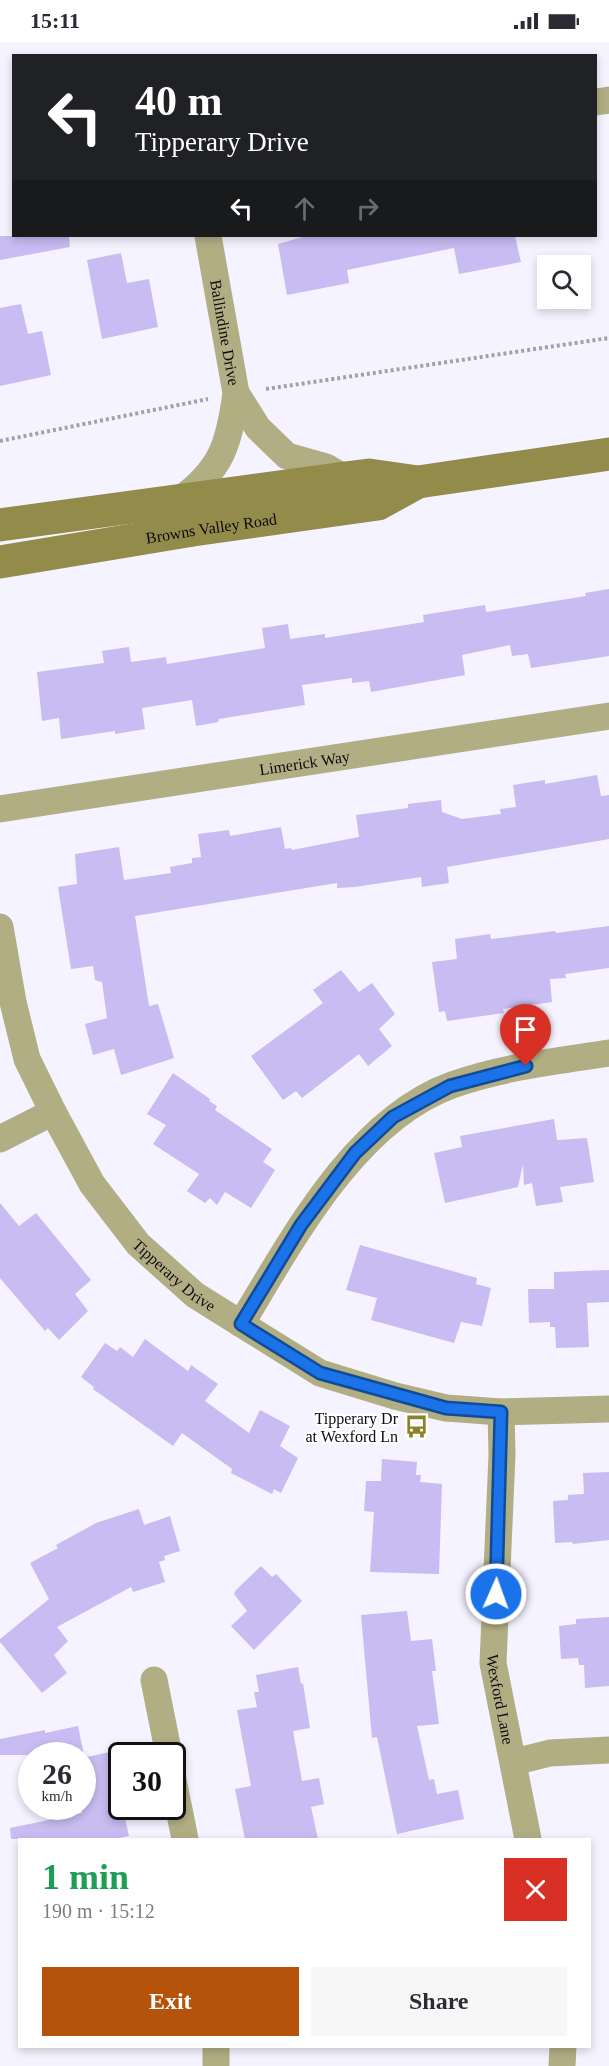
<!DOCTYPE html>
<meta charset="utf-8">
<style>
:root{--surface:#fff;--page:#f7f7f7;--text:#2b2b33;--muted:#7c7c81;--accent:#b45309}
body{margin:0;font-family:Georgia,serif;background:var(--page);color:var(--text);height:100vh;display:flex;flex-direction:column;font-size:22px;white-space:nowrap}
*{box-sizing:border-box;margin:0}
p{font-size:20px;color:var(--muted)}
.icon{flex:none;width:33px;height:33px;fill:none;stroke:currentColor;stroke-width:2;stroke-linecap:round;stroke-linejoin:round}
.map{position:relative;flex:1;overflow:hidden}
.details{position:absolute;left:18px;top:1796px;width:573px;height:210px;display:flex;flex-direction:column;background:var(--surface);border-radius:0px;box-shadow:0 3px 9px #0003}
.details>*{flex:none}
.banner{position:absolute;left:12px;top:12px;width:585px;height:183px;border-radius:0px;box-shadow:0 3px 9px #0003;background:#202124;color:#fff;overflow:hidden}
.fabs{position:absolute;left:537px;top:213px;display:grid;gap:12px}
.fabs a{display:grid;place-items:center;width:54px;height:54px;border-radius:0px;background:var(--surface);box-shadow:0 3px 9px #0003;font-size:30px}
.speed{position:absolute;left:18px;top:1700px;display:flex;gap:12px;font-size:30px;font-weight:700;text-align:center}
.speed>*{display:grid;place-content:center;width:78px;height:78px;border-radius:50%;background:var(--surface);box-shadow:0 3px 9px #0003;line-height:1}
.speed small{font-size:15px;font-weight:400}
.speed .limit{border:3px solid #111;border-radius:9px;background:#fff;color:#111}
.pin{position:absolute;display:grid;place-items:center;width:51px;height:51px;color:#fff;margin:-62px -26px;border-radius:50% 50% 50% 0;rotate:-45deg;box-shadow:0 0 6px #0007}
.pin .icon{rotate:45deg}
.me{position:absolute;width:66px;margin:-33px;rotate:2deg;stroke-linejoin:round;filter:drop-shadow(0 0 4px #0008)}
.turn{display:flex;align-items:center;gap:21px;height:126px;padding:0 24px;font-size:27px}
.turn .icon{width:78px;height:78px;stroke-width:2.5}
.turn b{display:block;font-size:42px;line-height:51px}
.lanes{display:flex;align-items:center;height:57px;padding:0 24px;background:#0003;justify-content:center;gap:30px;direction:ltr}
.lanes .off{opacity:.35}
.round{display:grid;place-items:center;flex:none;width:63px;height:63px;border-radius:0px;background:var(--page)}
.headline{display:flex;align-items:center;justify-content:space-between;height:102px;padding:0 24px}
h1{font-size:36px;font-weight:700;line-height:45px;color:#1e9e55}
.primary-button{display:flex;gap:12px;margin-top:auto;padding:12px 24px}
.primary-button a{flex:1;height:69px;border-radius:0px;background:var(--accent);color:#fff;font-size:24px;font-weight:700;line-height:69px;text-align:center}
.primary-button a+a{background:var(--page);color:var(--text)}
.status{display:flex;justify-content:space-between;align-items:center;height:42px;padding:0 30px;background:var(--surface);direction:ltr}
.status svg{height:16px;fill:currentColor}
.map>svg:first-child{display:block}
.building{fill:#c8bcf2}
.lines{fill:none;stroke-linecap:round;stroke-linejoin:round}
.path{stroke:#a2a0aa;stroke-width:4;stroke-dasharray:3 3;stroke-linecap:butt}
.minor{stroke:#b2ae84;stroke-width:27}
.secondary{stroke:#928b4a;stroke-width:33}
.route-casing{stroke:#114b97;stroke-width:15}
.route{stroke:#1a73e8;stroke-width:10}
.labels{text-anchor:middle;stroke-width:4.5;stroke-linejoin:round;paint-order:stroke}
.street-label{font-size:16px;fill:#0c0a10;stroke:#fff}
.poi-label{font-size:16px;fill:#0c0a10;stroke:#fff;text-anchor:end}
</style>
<div class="status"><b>15:11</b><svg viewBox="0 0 49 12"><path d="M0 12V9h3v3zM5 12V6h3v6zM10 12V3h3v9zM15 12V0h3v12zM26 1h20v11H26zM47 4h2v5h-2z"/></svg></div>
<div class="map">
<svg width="609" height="2024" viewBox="0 0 609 2024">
<rect width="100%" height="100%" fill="#f5f3ff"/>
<g class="building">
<polygon points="0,194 69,194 70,205 0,218"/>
<polygon points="306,194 515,194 521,220 459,232 454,206 347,228 349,241 287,253 278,202"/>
<polygon points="121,211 127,241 149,237 158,285 102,297 87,218"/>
<polygon points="21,262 28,292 42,289 51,333 0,344 0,266"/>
<polygon points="609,547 609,614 531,626 528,612 512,614 510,603 462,613 465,633 371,650 369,639 352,641 352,636 302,643 305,663 219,677 218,680 196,684 192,658 142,666 145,687 115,692 115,689 61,697 59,676 42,679 37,630 104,621 102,609 129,605 131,620 166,615 167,622 265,606 262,586 288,582 290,597 325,592 325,596 424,580 423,573 485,563 486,570 586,554 585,551"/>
<polygon points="597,733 601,754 609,753 609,797 447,825 449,841 422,845 421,835 355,845 337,846 337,841 135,874 149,964 158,962 174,1016 121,1033 114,1007 93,1013 85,982 107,976 102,940 95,938 93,924 71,927 58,845 77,842 75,812 119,805 124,838 171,831 170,825 192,821 192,816 201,815 198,792 229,788 230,794 281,785 285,807 291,806 292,808 359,795 356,773 408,766 408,762 441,758 442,770 462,777 501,772 500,767 516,765 513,743 545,738 545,742"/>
<polygon points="609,884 609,926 565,932 566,936 550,937 552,960 503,967 504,971 447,979 445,969 439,970 432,920 457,917 455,897 490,892 491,897 555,889 556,891"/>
<polygon points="341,928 359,950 372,941 395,972 379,987 392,1004 368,1024 359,1012 302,1056 296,1049 283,1058 251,1014 323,961 313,948"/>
<polygon points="173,1031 210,1057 209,1059 217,1064 215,1068 272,1107 263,1120 275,1128 251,1166 225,1150 217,1163 210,1156 205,1161 187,1149 199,1132 153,1102 166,1083 147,1072"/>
<polygon points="554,1077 557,1098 587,1096 594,1140 560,1145 563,1160 536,1164 532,1141 524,1143 523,1122 518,1145 445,1161 434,1111 462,1105 460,1094"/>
<polygon points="0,1161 19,1184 36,1171 91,1238 75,1252 88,1269 59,1298 48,1286 45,1289 0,1236"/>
<polygon points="360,1203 477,1236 476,1242 491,1246 482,1284 461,1280 454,1301 371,1278 377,1256 346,1248"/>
<polygon points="609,1228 609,1260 587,1261 589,1305 556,1306 555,1285 550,1285 550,1280 529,1281 528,1247 554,1247 554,1230"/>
<polygon points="145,1297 188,1329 191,1323 218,1342 205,1359 249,1391 260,1368 290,1384 280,1404 298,1416 281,1451 274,1447 272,1452 231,1431 232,1427 182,1391 173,1404 93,1347 94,1345 81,1335 105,1301 117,1309 120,1305 133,1315"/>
<polygon points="382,1417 417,1420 416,1433 421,1433 420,1440 442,1442 439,1532 370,1530 374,1470 364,1469 366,1439 381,1439"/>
<polygon points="609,1430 609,1498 573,1502 572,1500 555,1501 553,1459 568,1458 568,1453 584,1452 583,1431"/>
<polygon points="139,1467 144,1483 170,1474 180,1509 164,1514 165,1518 159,1520 165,1540 133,1550 131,1545 57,1585 68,1599 54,1613 67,1631 42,1651 0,1600 0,1597 49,1557 30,1521 58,1506 56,1503 96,1481"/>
<polygon points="261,1524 272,1535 276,1532 302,1559 254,1608 231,1584 247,1569 234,1552 236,1548"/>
<polygon points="407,1569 411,1599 432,1597 436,1629 432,1629 439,1682 417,1684 429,1738 434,1737 437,1752 458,1748 464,1777 397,1792 377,1695 372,1696 361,1573"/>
<polygon points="609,1575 609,1644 585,1646 584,1623 579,1623 578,1616 561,1617 559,1584 576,1582 576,1577"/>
<polygon points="298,1625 301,1642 303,1641 310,1686 293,1689 302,1739 319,1736 324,1762 311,1765 318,1797 245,1797 235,1747 251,1744 237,1668 257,1665 254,1650 259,1650 256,1633"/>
<polygon points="78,1684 84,1713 0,1713 0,1697 45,1688 45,1691"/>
<polygon points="110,1710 129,1794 114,1797 11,1797 10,1786 82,1771 82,1716"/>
</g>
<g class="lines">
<g class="path">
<polyline points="266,347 609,296"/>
<polyline points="0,399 208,357"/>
</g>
<g class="minor">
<polyline points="596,60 609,58"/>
<path id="s1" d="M208 194 236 351 258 386 287 414 326 425 345 436"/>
<path d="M178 459C222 428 229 402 236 351"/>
<path id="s2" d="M0 767 609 674"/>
<path id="s3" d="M0 885 13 960 27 1017 53 1070 92 1142 138 1202 195 1253 320 1331 395 1354 446 1366 501 1370 609 1367"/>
<polyline points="0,1097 53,1070"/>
<path d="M241 1282C292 1198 355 1078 452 1043 503 1025 556 1019 609 1011"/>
<path id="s4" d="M501 1370 502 1413 493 1621 528 1797"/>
<polyline points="154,1638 169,1713"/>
<polyline points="514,1720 550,1711 609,1708"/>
<polyline points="172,1733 185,1797"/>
<polyline points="216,2024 216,2004"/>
<polyline points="562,2024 563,2004"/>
</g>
<g class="secondary">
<polyline points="0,483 345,436 369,433 418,440 609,412"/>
<path id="s5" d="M0 520 193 488 378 462 418 440"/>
</g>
</g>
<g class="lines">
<defs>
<polyline id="route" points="496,1552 501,1370 446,1366 320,1331 241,1282 301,1183 355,1111 393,1075 450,1044 526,1024"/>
</defs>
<use href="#route" class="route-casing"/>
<use href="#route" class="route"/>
</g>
<defs>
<symbol id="bus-bare" viewBox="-9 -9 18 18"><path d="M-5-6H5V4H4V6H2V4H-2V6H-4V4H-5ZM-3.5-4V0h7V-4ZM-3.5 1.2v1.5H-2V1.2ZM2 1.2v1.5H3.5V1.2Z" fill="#8b8229" stroke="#fff" stroke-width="2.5" paint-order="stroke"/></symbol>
</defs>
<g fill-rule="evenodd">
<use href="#bus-bare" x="400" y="1368" width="33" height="33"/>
</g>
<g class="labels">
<g class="street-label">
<text dy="6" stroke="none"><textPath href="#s1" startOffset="98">Ballindine Drive</textPath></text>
<text dy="6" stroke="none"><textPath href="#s5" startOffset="214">Browns Valley Road</textPath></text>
<text dy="6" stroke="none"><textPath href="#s2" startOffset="308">Limerick Way</textPath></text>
<text dy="6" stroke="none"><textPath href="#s3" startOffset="399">Tipperary Drive</textPath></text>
<text dy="6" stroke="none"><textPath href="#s4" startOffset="288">Wexford Lane</textPath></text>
</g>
<g class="poi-label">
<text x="398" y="1382">Tipperary Dr<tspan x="398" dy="18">at Wexford Ln</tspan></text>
</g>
</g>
</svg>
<div class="fabs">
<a><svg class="icon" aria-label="search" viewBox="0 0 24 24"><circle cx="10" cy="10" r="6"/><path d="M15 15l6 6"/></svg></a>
</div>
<div class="speed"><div>26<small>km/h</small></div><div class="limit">30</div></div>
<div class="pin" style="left:526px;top:1024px;background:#d93025"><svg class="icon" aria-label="arrive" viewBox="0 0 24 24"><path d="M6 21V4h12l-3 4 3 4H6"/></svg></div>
<svg class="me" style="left:496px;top:1552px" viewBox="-20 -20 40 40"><circle r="17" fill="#1a73e8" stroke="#fff" stroke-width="3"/><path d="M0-11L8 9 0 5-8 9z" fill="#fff"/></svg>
<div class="banner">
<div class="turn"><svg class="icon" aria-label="left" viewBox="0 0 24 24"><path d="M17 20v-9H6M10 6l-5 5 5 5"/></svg><div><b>40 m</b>Tipperary Drive</div></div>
<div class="lanes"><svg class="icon" aria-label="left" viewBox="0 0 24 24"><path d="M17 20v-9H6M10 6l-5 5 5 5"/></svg><svg class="icon off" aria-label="ahead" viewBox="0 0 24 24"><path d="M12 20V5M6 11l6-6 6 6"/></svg><svg class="icon off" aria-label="right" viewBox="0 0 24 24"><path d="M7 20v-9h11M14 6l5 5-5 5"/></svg></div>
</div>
<section class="details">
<div class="headline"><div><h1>1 min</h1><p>190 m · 15:12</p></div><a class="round" style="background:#d93025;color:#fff"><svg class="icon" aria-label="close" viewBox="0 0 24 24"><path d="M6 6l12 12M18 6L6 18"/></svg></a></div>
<div class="primary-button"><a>Exit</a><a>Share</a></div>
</section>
</div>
